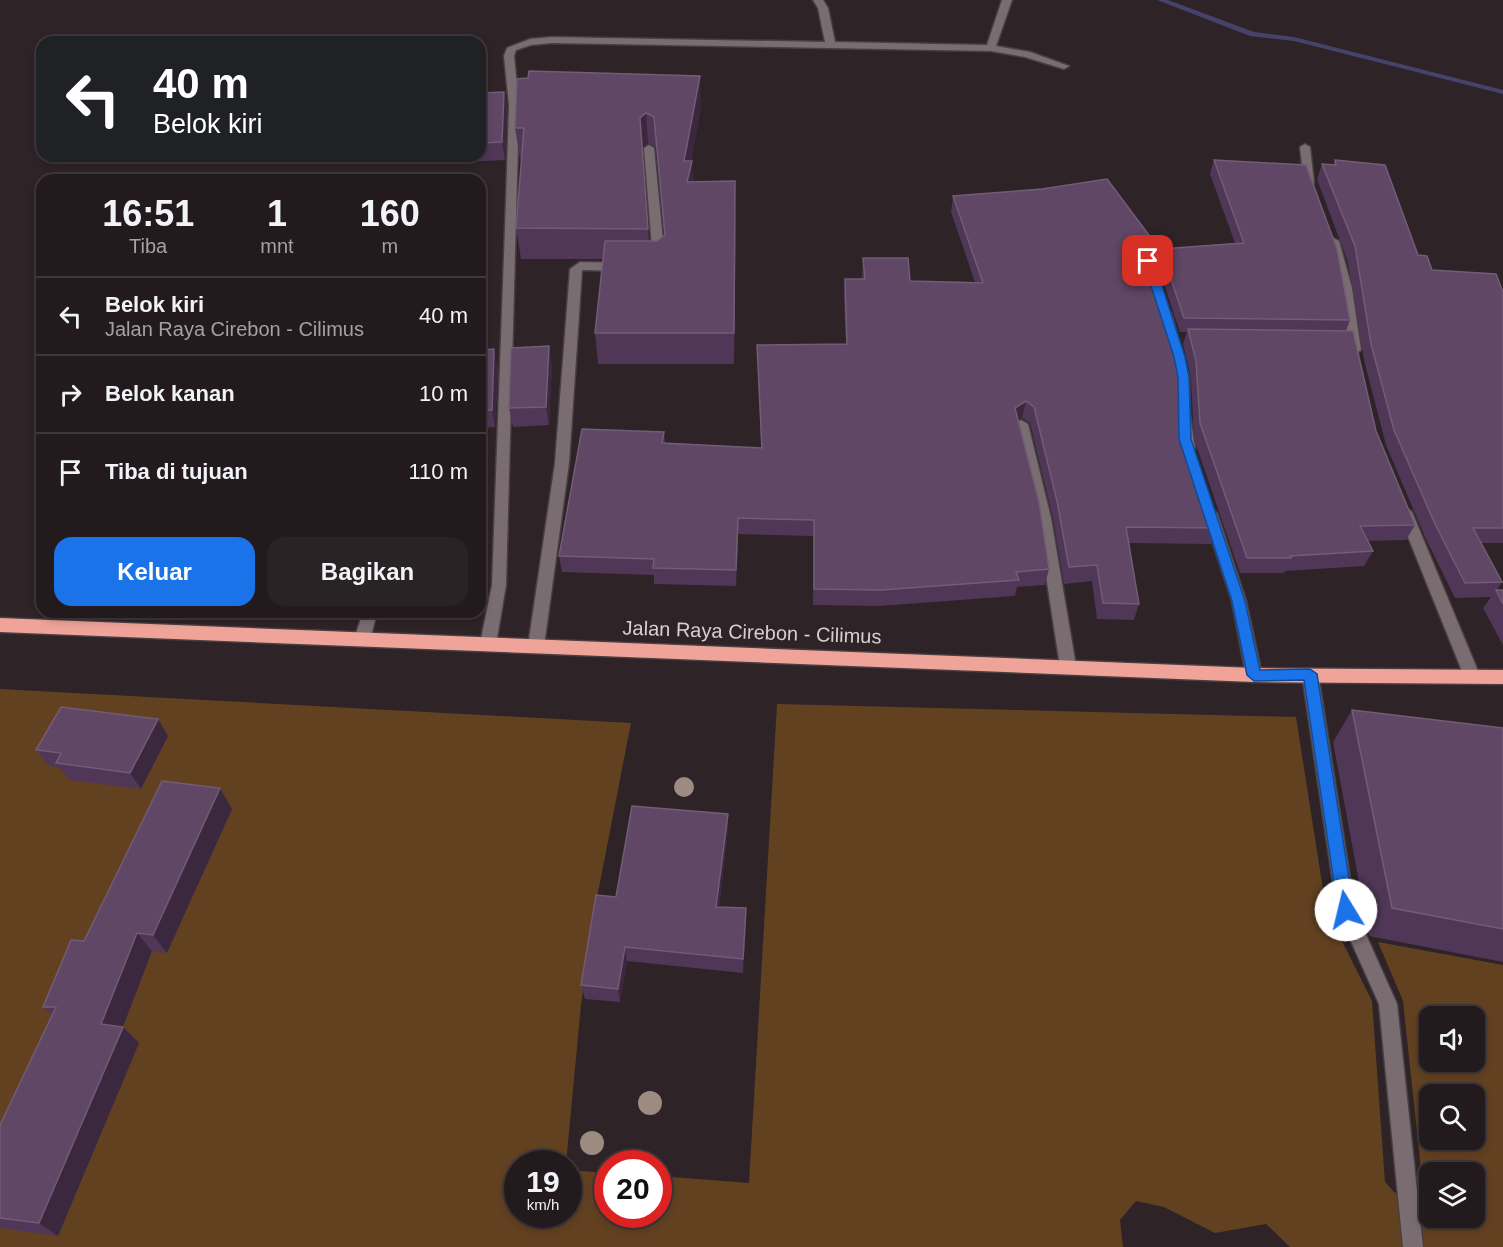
<!DOCTYPE html>
<html lang="id">
<style>
:root{--surface:#221a1d;--page:#2a2326;--text:#f1f3f6;--muted:#a2a1a4;--line:#3f383b;--accent:#1a73e8}
body{margin:0;font-family:Helvetica,sans-serif;background:var(--page);color:var(--text);height:100vh;display:flex;flex-direction:column;font-size:22px;white-space:nowrap}
*{box-sizing:border-box;margin:0}
p{font-size:20px;color:var(--muted)}
.icon{flex:none;width:33px;height:33px;fill:none;stroke:currentColor;stroke-width:2;stroke-linecap:round;stroke-linejoin:round}
.map{position:relative;flex:1;overflow:hidden}
.panel{position:absolute;left:36px;top:174px;width:450px;height:444px;display:flex;flex-direction:column;background:var(--surface);border-radius:18px;box-shadow:0 3px 9px #0003,0 0 0 2px var(--line)}
.panel>*{flex:none}
.top-card{position:absolute;left:36px;top:36px;width:450px;height:126px;border-radius:18px;box-shadow:0 3px 9px #0003,0 0 0 2px var(--line);background:#202124;color:#fff;overflow:hidden}
.tools{position:absolute;left:1419px;top:1006px;display:grid;gap:12px}
.tools a{display:grid;place-items:center;width:66px;height:66px;border-radius:12px;background:var(--surface);box-shadow:0 3px 9px #0003,0 0 0 2px var(--line);font-size:30px}
.speed{position:absolute;left:504px;top:1150px;display:flex;gap:12px;font-size:30px;font-weight:700;text-align:center}
.speed>*{display:grid;place-content:center;width:78px;height:78px;border-radius:50%;background:var(--surface);box-shadow:0 3px 9px #0003,0 0 0 2px var(--line);line-height:1}
.speed small{font-size:15px;font-weight:400}
.speed .limit{border:9px solid #d22;background:#fff;color:#111}
.pin{position:absolute;display:grid;place-items:center;width:51px;height:51px;color:#fff;margin:-26px;border-radius:12px;box-shadow:0 3px 9px #0006}
.me{position:absolute;width:66px;margin:-33px;rotate:351deg;stroke-linejoin:round;filter:drop-shadow(0 0 4px #0008)}
.turn{display:flex;align-items:center;gap:21px;height:126px;padding:0 18px;font-size:27px}
.turn .icon{width:78px;height:78px;stroke-width:2.5}
.turn b{display:block;font-size:42px;line-height:51px}
.eta{display:flex;justify-content:space-evenly;align-items:center;height:102px;text-align:center}
.eta b{font-size:36px;font-weight:600;line-height:42px}
.action{display:flex;gap:12px;margin-top:auto;padding:12px 18px}
.action a{flex:1;height:69px;border-radius:18px;background:var(--accent);color:#fff;font-size:24px;font-weight:600;line-height:69px;text-align:center}
.action a+a{background:var(--page);color:var(--text)}
ul{padding:0;list-style:none}
li{display:flex;align-items:center;gap:18px;height:78px;padding:0 18px;border-top:2px solid var(--line)}
li div{flex:1}
li b{display:block;font-size:22px}
li em{font-style:normal}
.map>svg:first-child{display:block}
.green{fill:#624121;fill-rule:evenodd}
.lines{fill:none;stroke-linecap:round;stroke-linejoin:round}
.stream{fill:#44436c;fill-rule:evenodd}
.lane-casing{stroke:#483f43;stroke-width:3}
.street-casing{stroke:#483f43;stroke-width:3}
.highway-casing{stroke:#483f43;stroke-width:3}
.lane{fill:#7a6d71;fill-rule:evenodd}
.street{fill:#7a6d71;fill-rule:evenodd}
.highway{fill:#f0a499;fill-rule:evenodd}
.tree{fill:#9d8a80}
.wall{fill:#503757;fill-rule:evenodd}
.shaded-wall{fill:#3c283e}
.building{fill:#5f4765;stroke:#725c76;stroke-width:1.5}
.route{fill:#1a73e8;stroke:#114b97;stroke-width:1.5}
.labels{text-anchor:middle;stroke-width:4.5;stroke-linejoin:round;paint-order:stroke}
.street-label{font-size:20px;fill:#d7d0d3;stroke:#2e2327}
</style>
<div class="map">
<svg width="1503" height="1247" viewBox="0 0 1503 1247">
<rect width="100%" height="100%" fill="#2e2327"/>
<path class="green" d="M0 689 631 723 595 908 581 1005 566 1164H518V1215H568L569 1170 607 1173 608 1215H658L659 1176 749 1183 777 704 1296 717 1326 909 1372 1001 1385 1182 1394 1192 1425 1207 1403 1001 1378 942 1503 965V1247H1290L1266 1224 1215 1233 1164 1207 1136 1201 1120 1220 1123 1247H0ZM1430 1017H1474V1062H1430ZM1430 1095H1474V1140H1430ZM1430 1173H1474V1218H1430Z"/>
<g class="lines">
<polygon class="stream" points="1157,0 1168,0 1254,32 1294,37 1503,90 1503,94 1294,41 1250,36"/>
<defs>
<g id="lane">
<polygon points="649,145 654,148 665,261 659,265 653,261 644,148"/>
<polygon points="580,262 623,263 629,267 623,271 582,270 569,463 544,646 541,650 531,650 528,646 555,463 570,269"/>
<polygon points="363,612 377,612 370,640 367,644 357,644 354,640"/>
<polygon points="1310,668 1315,670 1318,674 1355,910 1397,1004 1423,1247 1403,1247 1379,1004 1337,910 1302,674 1305,670"/>
</g>
<g id="street">
<polygon points="813,0 823,0 828,8 835,42 987,45 1002,0 1012,0 996,46 1030,52 1069,66 1064,69 1025,57 991,51 552,43 531,45 516,50 514,56 519,105 506,585 496,644 493,648 483,648 480,644 492,585 506,201 509,105 504,56 507,48 530,39 552,37 825,42 818,8"/>
<polygon points="1305,144 1310,147 1314,183 1309,186 1304,183 1300,147"/>
<polygon points="1333,238 1339,241 1352,288 1361,350 1355,354 1349,350 1340,288 1327,241"/>
<polygon points="1165,309 1171,313 1189,377 1190,415 1195,448 1188,453 1181,448 1176,415 1177,377 1159,313"/>
<polygon points="1021,420 1028,424 1051,518 1076,666 1073,670 1063,670 1060,666 1037,518 1014,424"/>
<polygon points="1405,507 1412,512 1480,676 1477,680 1467,680 1464,676 1398,512"/>
<polygon points="1210,508 1217,513 1246,601 1262,675 1259,679 1249,679 1246,675 1232,601 1203,513"/>
</g>
<polygon id="highway" points="0,618 1254,668 1503,670 1503,684 1254,682 0,632"/>
</defs>
<use href="#lane" class="lane-casing"/>
<use href="#street" class="street-casing"/>
<use href="#highway" class="highway-casing"/>
<use href="#lane" class="lane"/>
<use href="#street" class="street"/>
<use href="#highway" class="highway"/>
</g>
<g class="tree">
<circle cx="684" cy="787" r="10"/>
<circle cx="650" cy="1103" r="12"/>
<circle cx="592" cy="1143" r="12"/>
</g>
<g class="wall">
<polygon points="504,92 507,110 505,160 464,162 463,156 480,156 480,93"/>
<path d="M701 106 691 161 693 182 736 212 734 364H598L595 333 603 259H521L516 228 522 159H520L515 128ZM648 143 656 148 664 236 657 241H649L642 148Z"/>
<polygon points="1214,160 1350,320 1346,331 1376,431 1415,525 1406,540 1367,541 1373,551 1364,566 1285,571 1284,573 1240,573 1194,439 1191,377 1183,344 1187,332 1180,332 1157,263 1161,249 1235,243 1210,174"/>
<polygon points="1335,160 1418,255 1432,270 1503,292 1503,543 1481,543 1502,582 1497,590 1503,590 1503,645 1483,608 1491,597 1455,598 1426,539 1386,445 1364,360 1348,262 1317,179 1322,164 1334,164"/>
<polygon points="953,196 1147,255 1181,423 1217,528 1211,544 1129,543 1139,604 1134,620 1097,619 1092,581 1064,584 1053,518 1030,423 1022,418 1018,420 1049,569 1045,585 1017,587 1015,596 879,606 813,605 813,536 738,534 736,586 654,584 654,575 562,572 559,556 664,432 665,443 761,448 757,345 846,344 844,295 845,279 862,279 863,258 910,281 975,282 951,212"/>
<polygon points="480,271 482,272 486,289 483,350 498,367 495,427 482,428 480,463"/>
<polygon points="549,346 552,365 549,425 513,427 509,408"/>
<polygon points="1352,710 1503,728 1503,962 1369,936 1333,742"/>
<polygon points="168,736 141,789 69,780 60,768 49,766 36,750"/>
<polygon points="232,809 167,953 152,951 123,1027 139,1043 58,1236 0,1228 0,1125 52,1015 43,1007 84,941"/>
<polygon points="728,829 719,907 746,923 743,973 627,961 620,1002 585,999 581,985 616,897"/>
</g>
<g class="shaded-wall">
<polygon points="700,76 701,106 689,176 692,161 693,192 688,212 684,161"/>
<polygon points="504,92 507,110 505,160 502,142"/>
<polygon points="646,113 648,143 642,148 640,118"/>
<polygon points="735,181 736,212 734,364 734,333"/>
<polygon points="1152,239 1147,255 1144,245"/>
<polygon points="482,272 486,289 482,367 480,358 480,320"/>
<polygon points="549,346 552,365 549,425 546,407"/>
<polygon points="494,349 498,367 495,427 492,410"/>
<polygon points="1026,401 1022,418 1012,425 1015,408"/>
<polygon points="480,419 482,428 480,463"/>
<polygon points="738,518 738,534 736,586 736,570"/>
<polygon points="158,719 168,736 141,789 130,773"/>
<polygon points="220,788 232,809 167,953 153,935"/>
<polygon points="728,814 728,829 717,921 716,907"/>
<polygon points="746,908 746,923 743,973 743,959"/>
<polygon points="137,933 152,951 122,1029 123,1027 139,1043 58,1236 39,1223 101,1024"/>
<polygon points="625,947 627,961 620,1002 618,989"/>
</g>
<g class="building">
<polygon points="529,71 700,76 684,161 692,161 687,182 735,181 734,333 595,333 605,241 657,241 665,235 654,117 646,113 640,118 648,229 516,228 524,128 515,128 517,79 528,78"/>
<polygon points="504,92 502,142 480,143 480,93"/>
<polygon points="1214,160 1306,165 1337,249 1350,320 1184,318 1161,249 1244,243"/>
<polygon points="1335,160 1385,165 1418,255 1427,256 1432,270 1496,274 1503,292 1503,528 1473,528 1502,582 1465,583 1435,524 1394,430 1371,344 1355,246 1322,164 1336,165"/>
<polygon points="1107,179 1152,239 1144,245 1180,361 1181,423 1217,528 1126,527 1139,604 1103,603 1097,565 1069,567 1057,501 1034,407 1026,401 1015,408 1039,502 1049,569 1016,572 1019,580 881,590 814,589 814,520 738,518 736,570 653,568 654,559 559,556 582,429 664,432 662,443 762,448 757,345 847,344 845,279 865,279 863,258 908,258 910,281 983,283 953,196 1042,189"/>
<polygon points="480,271 482,272 480,320"/>
<polygon points="1188,329 1353,331 1376,431 1415,525 1360,526 1373,551 1290,556 1291,558 1247,558 1200,423 1196,361"/>
<polygon points="549,346 546,407 509,408 511,348"/>
<polygon points="494,349 492,410 480,411 480,350"/>
<polygon points="1496,590 1503,590 1503,604"/>
<polygon points="61,707 158,719 130,773 56,763 61,753 36,750"/>
<polygon points="1352,710 1503,728 1503,929 1392,908"/>
<polygon points="162,781 220,788 153,935 137,933 101,1024 123,1027 39,1223 0,1218 0,1125 56,1007 43,1007 71,940 84,941"/>
<polygon points="632,806 728,814 716,907 746,908 743,959 625,947 618,989 581,985 596,895 616,897"/>
</g>
<polygon class="route" points="1148,258 1154,261 1185,357 1189,377 1191,439 1245,601 1260,670 1310,669 1317,674 1354,910 1352,915 1346,917 1340,915 1338,910 1304,680 1254,681 1247,675 1232,601 1179,439 1178,377 1174,357 1143,261"/>
<g class="labels">
<g class="street-label">
<text transform="translate(752 632) rotate(2)" y="7">Jalan Raya Cirebon - Cilimus</text>
</g>
</g>
</svg>
<div class="tools">
<a><svg class="icon" aria-label="sound" viewBox="0 0 24 24"><path d="M4 9h4l5-4v14l-5-4H4zM17 9q2 3 0 6"/></svg></a>
<a><svg class="icon" aria-label="search" viewBox="0 0 24 24"><circle cx="10" cy="10" r="6"/><path d="M15 15l6 6"/></svg></a>
<a><svg class="icon" aria-label="layers" viewBox="0 0 24 24"><path d="M12 4l9 5-9 5-9-5zM3 14l9 5 9-5"/></svg></a>
</div>
<div class="speed"><div>19<small>km/h</small></div><div class="limit">20</div></div>
<div class="pin" style="left:1148px;top:261px;background:#d93025"><svg class="icon" aria-label="arrive" viewBox="0 0 24 24"><path d="M6 21V4h12l-3 4 3 4H6"/></svg></div>
<svg class="me" style="left:1346px;top:910px" viewBox="-20 -20 40 40"><circle r="19" fill="#fff"/><path d="M0-13L10 11 0 6-10 11z" fill="#1a73e8"/></svg>
<div class="top-card">
<div class="turn"><svg class="icon" aria-label="left" viewBox="0 0 24 24"><path d="M17 20v-9H6M10 6l-5 5 5 5"/></svg><div><b>40 m</b>Belok kiri</div></div>
</div>
<section class="panel">
<div class="eta">
<div><b>16:51</b><p>Tiba</p></div>
<div><b>1</b><p>mnt</p></div>
<div><b>160</b><p>m</p></div>
</div>
<ul>
<li><svg class="icon" aria-label="left" viewBox="0 0 24 24"><path d="M17 20v-9H6M10 6l-5 5 5 5"/></svg><div><b>Belok kiri</b><p>Jalan Raya Cirebon - Cilimus</p></div><em>40 m</em></li>
<li><svg class="icon" aria-label="right" viewBox="0 0 24 24"><path d="M7 20v-9h11M14 6l5 5-5 5"/></svg><div><b>Belok kanan</b></div><em>10 m</em></li>
<li><svg class="icon" aria-label="arrive" viewBox="0 0 24 24"><path d="M6 21V4h12l-3 4 3 4H6"/></svg><div><b>Tiba di tujuan</b></div><em>110 m</em></li>
</ul>
<div class="action"><a>Keluar</a><a>Bagikan</a></div>
</section>
</div>
